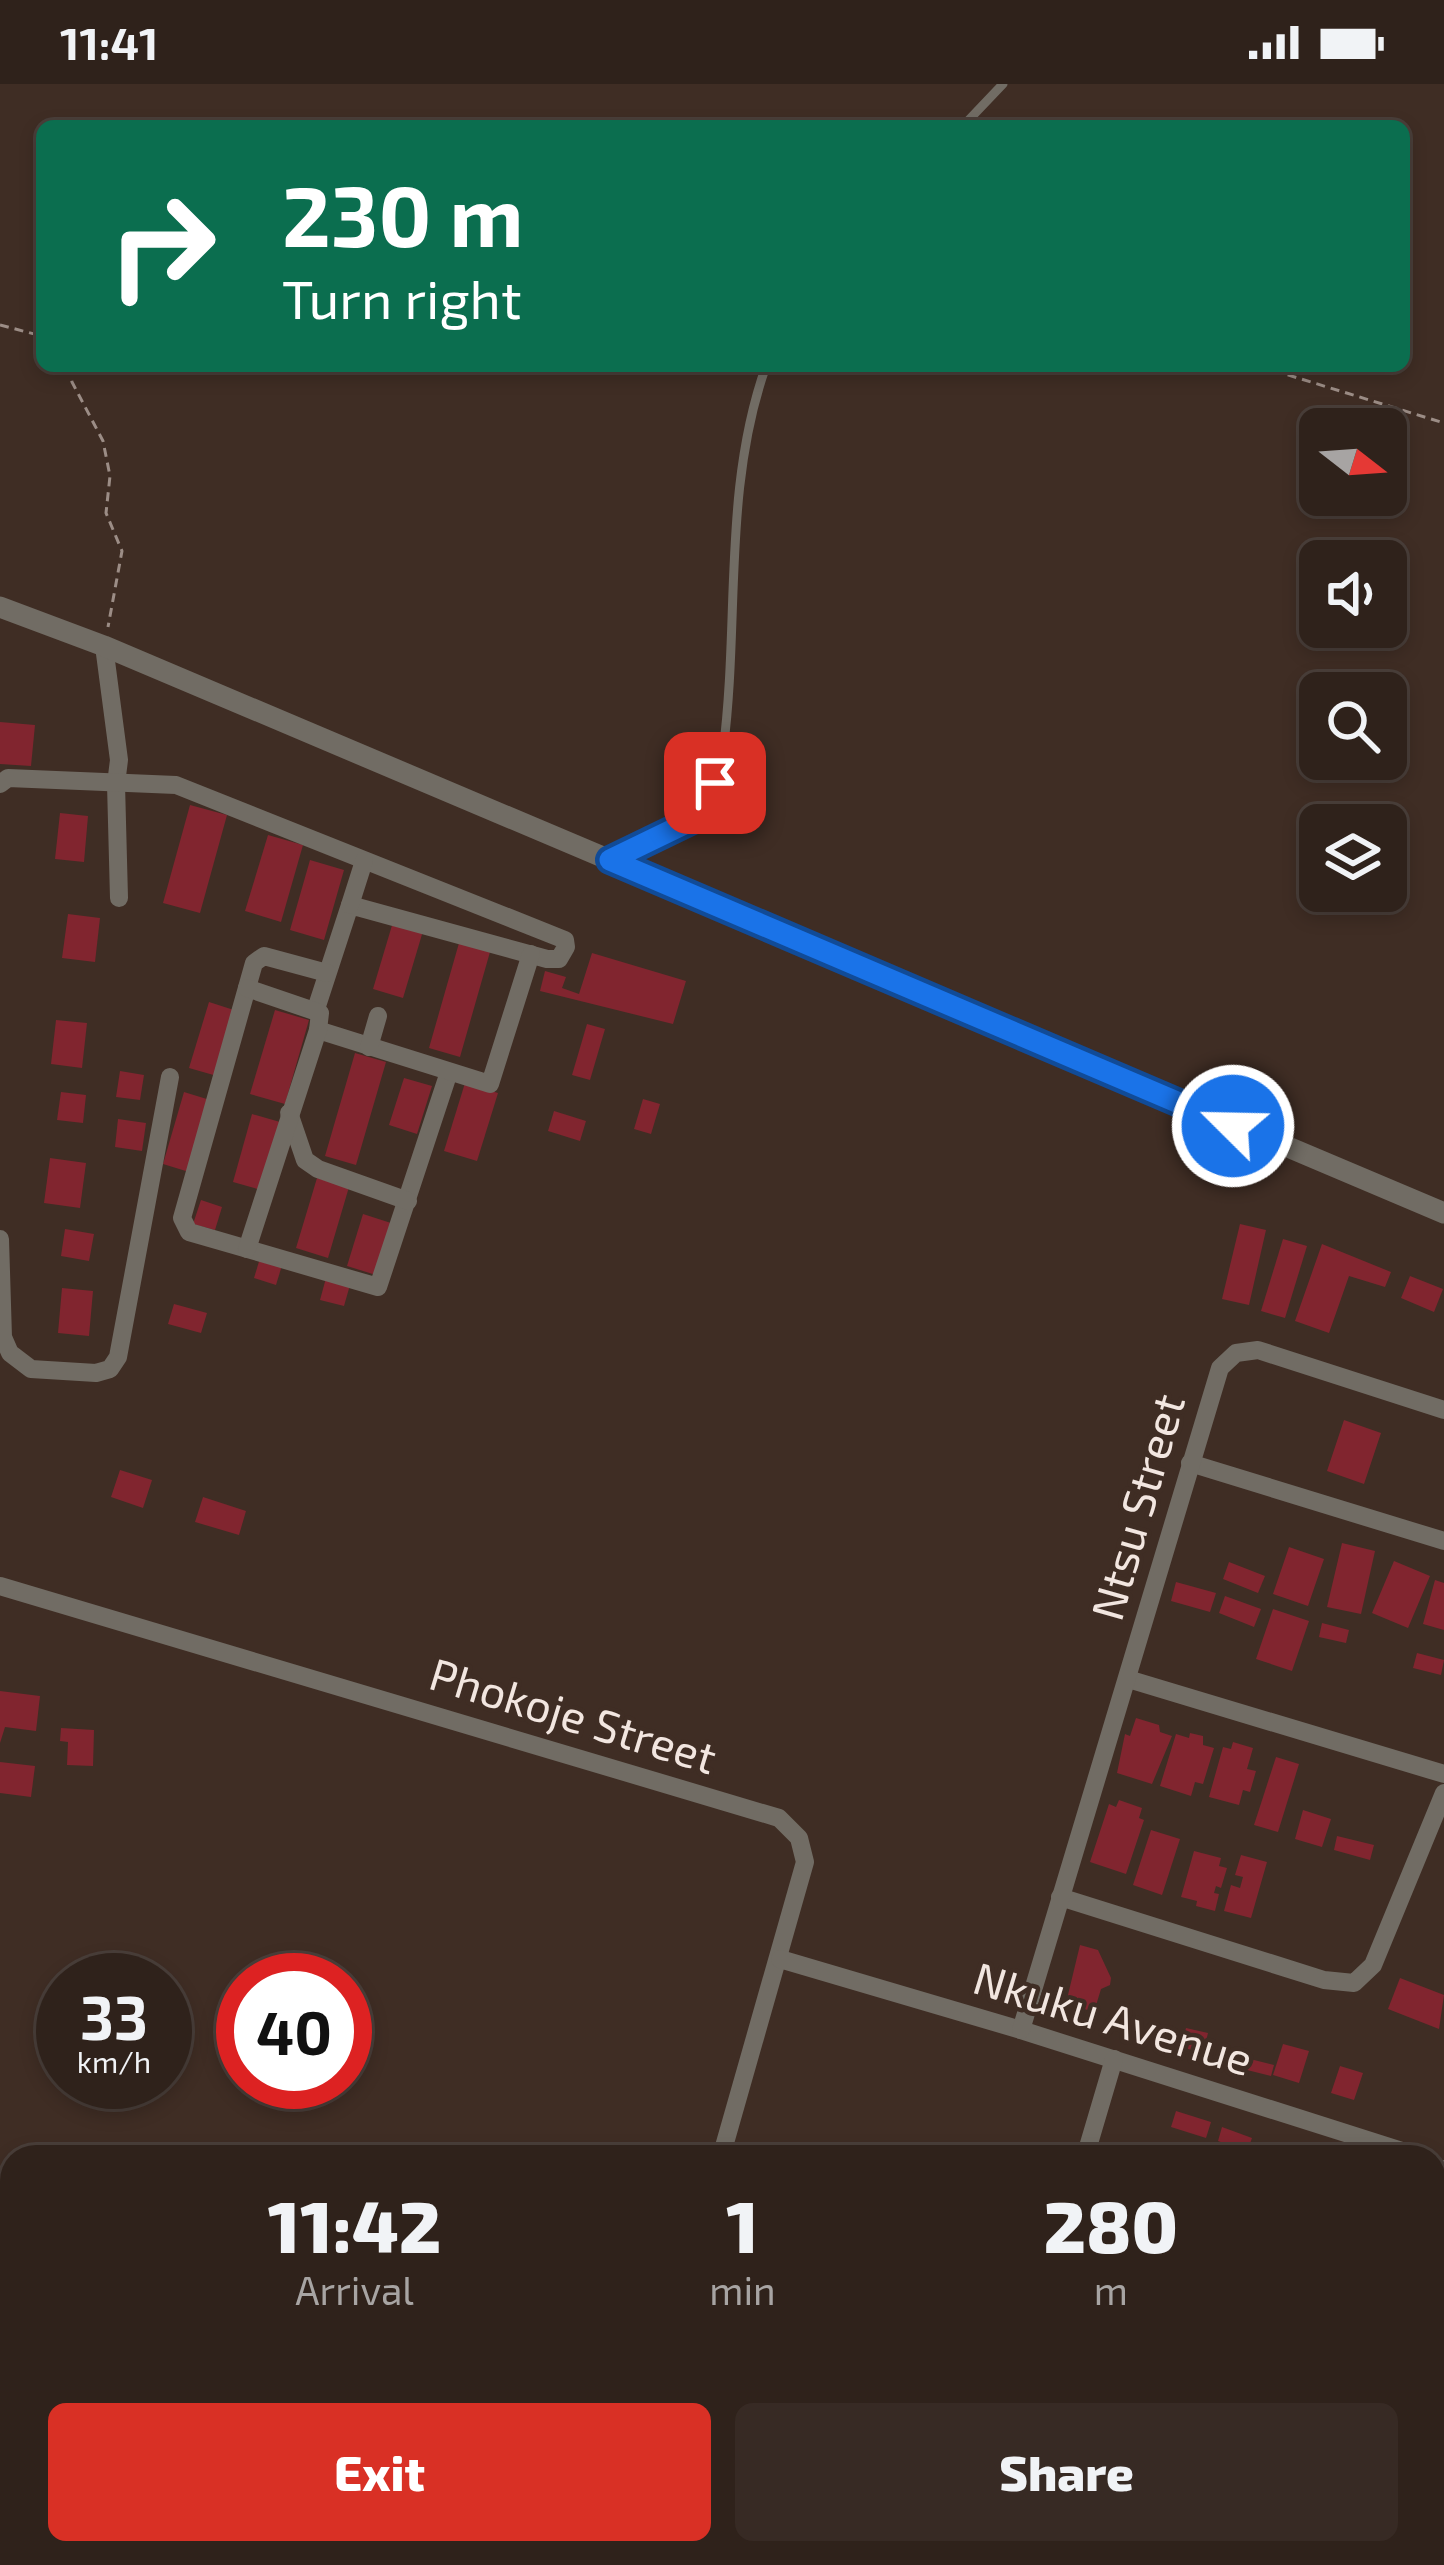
<!DOCTYPE html>
<style>
:root{--surface:#2f221b;--page:#372a24;--text:#f1f3f6;--muted:#a7a4a3;--line:#4a3f3a;--accent:#d93025}
body{margin:0;font-family:"Exo 2",sans-serif;background:var(--page);color:var(--text);height:100vh;display:flex;flex-direction:column;font-size:45px;white-space:nowrap}
*{box-sizing:border-box;margin:0}
p{font-size:39px;color:var(--muted)}
.icon{flex:none;width:66px;height:66px;fill:none;stroke:currentColor;stroke-width:2;stroke-linecap:round;stroke-linejoin:round}
.map{position:relative;flex:1;overflow:hidden}
.side{position:absolute;left:0px;top:2061px;width:1446px;height:420px;display:flex;flex-direction:column;background:var(--surface);border-radius:36px 36px 0 0;box-shadow:0 6px 18px #0003,0 0 0 3px var(--line)}
.side>*{flex:none}
.banner{position:absolute;left:36px;top:36px;width:1374px;height:252px;border-radius:18px;box-shadow:0 6px 18px #0003,0 0 0 3px var(--line);background:#0b6e4f;color:#fff;overflow:hidden}
.needle{width:78px;rotate:107deg}
.fabs{position:absolute;left:1299px;top:324px;display:grid;gap:24px}
.fabs a{display:grid;place-items:center;width:108px;height:108px;border-radius:18px;background:var(--surface);box-shadow:0 6px 18px #0003,0 0 0 3px var(--line);font-size:60px}
.speed{position:absolute;left:36px;top:1869px;display:flex;gap:24px;font-size:60px;font-weight:700;text-align:center}
.speed>*{display:grid;place-content:center;width:156px;height:156px;border-radius:50%;background:var(--surface);box-shadow:0 6px 18px #0003,0 0 0 3px var(--line);line-height:1}
.speed small{font-size:30px;font-weight:400}
.speed .limit{border:18px solid #d22;background:#fff;color:#111}
.pin{position:absolute;display:grid;place-items:center;width:102px;height:102px;color:#fff;margin:-51px;border-radius:24px;box-shadow:0 6px 18px #0006}
.me{position:absolute;width:132px;margin:-66px;rotate:293deg;stroke-linejoin:round;filter:drop-shadow(0 0 9px #0008)}
.turn{display:flex;align-items:center;gap:42px;height:252px;padding:0 48px;font-size:54px}
.turn .icon{width:156px;height:156px;stroke-width:2.5}
.turn b{display:block;font-size:84px;line-height:102px}
.eta{display:flex;justify-content:space-evenly;align-items:center;height:204px;text-align:center}
.eta b{font-size:72px;font-weight:800;line-height:84px}
.primary-button{display:flex;gap:24px;margin-top:auto;padding:24px 48px}
.primary-button a{flex:1;height:138px;border-radius:18px;background:var(--accent);color:#fff;font-size:48px;font-weight:800;line-height:138px;text-align:center}
.primary-button a+a{background:var(--page);color:var(--text)}
.status{display:flex;justify-content:space-between;align-items:center;height:84px;padding:0 60px;background:var(--surface);direction:ltr}
.status svg{height:33px;fill:currentColor}
.map>svg:first-child{display:block}
.building{fill:#81252f}
.lines{fill:none;stroke-linecap:round;stroke-linejoin:round}
.path{stroke:#9c8d86;stroke-width:3;stroke-dasharray:9 6;stroke-linecap:butt}
.service{stroke:#716c64;stroke-width:9}
.minor{stroke:#716c64;stroke-width:18}
.tertiary{stroke:#716c64;stroke-width:21}
.route-casing{stroke:#114b97;stroke-width:30}
.route{stroke:#1a73e8;stroke-width:21}
.labels{text-anchor:middle;stroke-width:9;stroke-linejoin:round;paint-order:stroke}
.street-label{font-size:45px;fill:#f2e6e0;stroke:#3f2d24}
</style>
<div class="status"><b>11:41</b><svg viewBox="0 0 49 12"><path d="M0 12V9h3v3zM5 12V6h3v6zM10 12V3h3v9zM15 12V0h3v12zM26 1h20v11H26zM47 4h2v5h-2z"/></svg></div>
<div class="map">
<svg width="1444" height="2481" viewBox="0 0 1444 2481">
<rect width="100%" height="100%" fill="#3f2d24"/>
<g class="building">
<polygon points="0,638 35,641 31,682 0,680"/>
<polygon points="190,721 227,731 200,829 163,819"/>
<polygon points="60,729 88,732 84,778 55,775"/>
<polygon points="268,751 303,761 281,838 245,827"/>
<polygon points="310,776 344,786 324,856 290,846"/>
<polygon points="68,830 100,834 95,878 62,874"/>
<polygon points="393,838 423,847 403,914 373,905"/>
<polygon points="459,859 490,868 460,973 429,964"/>
<polygon points="592,869 686,897 673,940 540,907 545,887 566,893 562,904 579,910"/>
<polygon points="209,918 237,927 217,992 189,984"/>
<polygon points="275,926 309,936 285,1020 250,1010"/>
<polygon points="56,936 87,939 82,984 51,980"/>
<polygon points="587,940 605,945 590,996 572,991"/>
<polygon points="355,969 386,978 356,1081 325,1072"/>
<polygon points="120,987 144,991 140,1016 116,1013"/>
<polygon points="404,994 432,1002 417,1050 389,1041"/>
<polygon points="465,999 498,1009 477,1077 444,1067"/>
<polygon points="61,1008 86,1011 83,1039 57,1036"/>
<polygon points="184,1008 210,1016 189,1088 163,1080"/>
<polygon points="643,1015 660,1020 651,1050 634,1045"/>
<polygon points="554,1027 586,1037 580,1057 548,1047"/>
<polygon points="252,1030 280,1038 261,1106 233,1098"/>
<polygon points="118,1035 146,1039 142,1067 115,1063"/>
<polygon points="50,1074 86,1079 80,1124 44,1119"/>
<polygon points="317,1094 349,1103 328,1174 296,1164"/>
<polygon points="201,1116 222,1123 215,1146 193,1140"/>
<polygon points="363,1130 391,1139 376,1191 347,1182"/>
<polygon points="1240,1140 1266,1146 1249,1221 1222,1215"/>
<polygon points="65,1145 94,1150 89,1177 61,1172"/>
<polygon points="1283,1155 1307,1162 1285,1234 1261,1227"/>
<polygon points="1322,1160 1391,1188 1385,1203 1349,1192 1329,1249 1295,1237"/>
<polygon points="261,1171 283,1178 276,1201 254,1194"/>
<polygon points="1410,1192 1443,1205 1434,1228 1401,1214"/>
<polygon points="326,1194 350,1201 344,1222 320,1216"/>
<polygon points="62,1204 93,1207 89,1252 58,1249"/>
<polygon points="174,1220 207,1229 201,1249 168,1240"/>
<polygon points="1344,1336 1381,1349 1364,1400 1327,1387"/>
<polygon points="120,1386 152,1396 143,1424 111,1413"/>
<polygon points="203,1413 246,1427 239,1451 195,1438"/>
<polygon points="1342,1459 1375,1467 1361,1530 1327,1523"/>
<polygon points="1289,1463 1324,1475 1308,1522 1273,1510"/>
<polygon points="1394,1477 1430,1492 1408,1544 1372,1529"/>
<polygon points="1229,1478 1265,1492 1258,1509 1223,1495"/>
<polygon points="1435,1496 1444,1499 1444,1546 1423,1540"/>
<polygon points="1176,1498 1216,1509 1210,1528 1171,1517"/>
<polygon points="1225,1512 1261,1525 1254,1543 1219,1529"/>
<polygon points="1273,1525 1309,1537 1292,1587 1256,1575"/>
<polygon points="1322,1539 1349,1546 1346,1559 1319,1553"/>
<polygon points="1417,1569 1444,1576 1441,1591 1413,1584"/>
<polygon points="0,1607 40,1612 36,1647 5,1643 0,1659"/>
<polygon points="1136,1634 1159,1641 1160,1648 1172,1652 1152,1700 1117,1689 1125,1650 1130,1652"/>
<polygon points="61,1644 94,1646 93,1682 67,1681 68,1658 60,1657"/>
<polygon points="1190,1649 1203,1652 1203,1661 1214,1664 1203,1700 1195,1698 1191,1712 1160,1702 1176,1650 1189,1654"/>
<polygon points="1233,1658 1253,1664 1247,1685 1256,1687 1250,1708 1243,1706 1239,1721 1209,1713 1223,1663 1231,1665"/>
<polygon points="1276,1673 1299,1680 1278,1748 1254,1741"/>
<polygon points="0,1678 35,1682 31,1713 0,1709"/>
<polygon points="1119,1716 1142,1724 1139,1734 1144,1736 1126,1790 1090,1778 1109,1720 1116,1723"/>
<polygon points="1303,1726 1331,1735 1322,1763 1295,1755"/>
<polygon points="1151,1746 1180,1755 1162,1811 1133,1801"/>
<polygon points="1337,1752 1374,1761 1370,1776 1334,1766"/>
<polygon points="1194,1767 1221,1774 1219,1782 1227,1784 1221,1804 1216,1802 1214,1809 1219,1810 1215,1827 1196,1822 1197,1817 1181,1813"/>
<polygon points="1241,1771 1267,1778 1251,1834 1224,1827 1231,1801 1240,1804 1243,1793 1235,1791"/>
<polygon points="1080,1861 1098,1866 1111,1894 1110,1901 1101,1905 1094,1928 1081,1924 1082,1919 1067,1915"/>
<polygon points="1400,1894 1444,1911 1439,1945 1388,1925"/>
<polygon points="1186,1944 1208,1949 1203,1969 1181,1963"/>
<polygon points="1283,1960 1309,1967 1299,1999 1273,1991"/>
<polygon points="1238,1972 1274,1981 1271,1992 1235,1983"/>
<polygon points="1340,1982 1363,1989 1354,2016 1331,2009"/>
<polygon points="1176,2027 1211,2038 1206,2054 1171,2043"/>
<polygon points="1222,2043 1252,2054 1247,2068 1218,2057"/>
<polygon points="0,2392 12,2397 12,2414 0,2444"/>
<polygon points="46,2469 96,2469 91,2481 41,2481"/>
</g>
<g class="lines">
<g class="path">
<polyline points="0,241 42,252"/>
<polyline points="69,282 72,298 103,357 110,392 106,429 122,467 108,543"/>
<polyline points="1259,282 1444,339"/>
</g>
<g class="service">
<polyline points="963,42 1003,0"/>
<path d="M615 774 707 729C713 709 720 688 723 667 740 538 722 406 766 282"/>
</g>
<g class="minor">
<polyline points="104,562 119,676 116,700 119,814"/>
<polyline points="0,700 8,694 176,701 565,856 566,863 559,875 547,875 350,821 316,925"/>
<polyline points="350,821 364,777"/>
<polyline points="327,889 264,872 254,879 182,1134 189,1148 378,1203 449,988"/>
<polyline points="318,946 490,1000 531,870"/>
<polyline points="369,963 378,932"/>
<polyline points="289,1029 305,1076 318,1085 408,1117"/>
<polyline points="0,1155 3,1253 10,1269 31,1285 96,1289 110,1285 118,1273 170,993"/>
<polyline points="247,1165 318,946 320,929 247,904"/>
<polyline points="1190,1379 1444,1457"/>
<polyline points="0,1502 779,1734 799,1754 805,1778 721,2073"/>
<polyline points="1128,1595 1444,1690"/>
<polyline points="1060,1813 1324,1896 1354,1899 1373,1881 1444,1709"/>
<polyline points="780,1875 1021,1946 1421,2073"/>
<polyline points="1021,1946 1220,1284 1236,1269 1258,1266 1444,1326"/>
<polyline points="1085,2073 1114,1975"/>
<polyline points="1434,2110 1444,2085"/>
<polyline points="0,2326 12,2338"/>
<polyline points="305,2469 335,2481"/>
<polyline points="603,2471 710,2481"/>
<polyline points="955,2481 959,2469"/>
<polyline points="1116,2481 1121,2469"/>
<polyline points="1284,2481 1289,2469"/>
</g>
<polyline class="tertiary" points="0,523 104,562 1444,1129"/>
</g>
<g class="lines">
<defs>
<polyline id="route" points="715,699 707,729 610,776 1233,1042"/>
</defs>
<use href="#route" class="route-casing"/>
<use href="#route" class="route"/>
</g>
<g class="labels">
<g class="street-label">
<text transform="translate(1138 1423) rotate(-74)" y="16">Ntsu Street</text>
<text transform="translate(573 1632) rotate(17)" y="16">Phokoje Street</text>
<text transform="translate(1113 1935) rotate(17)" y="16">Nkuku Avenue</text>
</g>
</g>
</svg>
<div class="fabs">
<a><svg class="needle" viewBox="-14 -14 28 28"><path d="M0-13l5 13h-10z" fill="#e53935"/><path d="M0 13l5-13h-10z" fill="#a7a4a3"/></svg></a>
<a><svg class="icon" aria-label="sound" viewBox="0 0 24 24"><path d="M4 9h4l5-4v14l-5-4H4zM17 9q2 3 0 6"/></svg></a>
<a><svg class="icon" aria-label="search" viewBox="0 0 24 24"><circle cx="10" cy="10" r="6"/><path d="M15 15l6 6"/></svg></a>
<a><svg class="icon" aria-label="layers" viewBox="0 0 24 24"><path d="M12 4l9 5-9 5-9-5zM3 14l9 5 9-5"/></svg></a>
</div>
<div class="speed"><div>33<small>km/h</small></div><div class="limit">40</div></div>
<div class="pin" style="left:715px;top:699px;background:#d93025"><svg class="icon" aria-label="arrive" viewBox="0 0 24 24"><path d="M6 21V4h12l-3 4 3 4H6"/></svg></div>
<svg class="me" style="left:1233px;top:1042px" viewBox="-20 -20 40 40"><circle r="17" fill="#1a73e8" stroke="#fff" stroke-width="3"/><path d="M0-11L8 9 0 5-8 9z" fill="#fff"/></svg>
<div class="banner">
<div class="turn"><svg class="icon" aria-label="right" viewBox="0 0 24 24"><path d="M7 20v-9h11M14 6l5 5-5 5"/></svg><div><b>230 m</b>Turn right</div></div>
</div>
<section class="side">
<div class="eta">
<div><b>11:42</b><p>Arrival</p></div>
<div><b>1</b><p>min</p></div>
<div><b>280</b><p>m</p></div>
</div>
<div class="primary-button"><a>Exit</a><a>Share</a></div>
</section>
</div>
